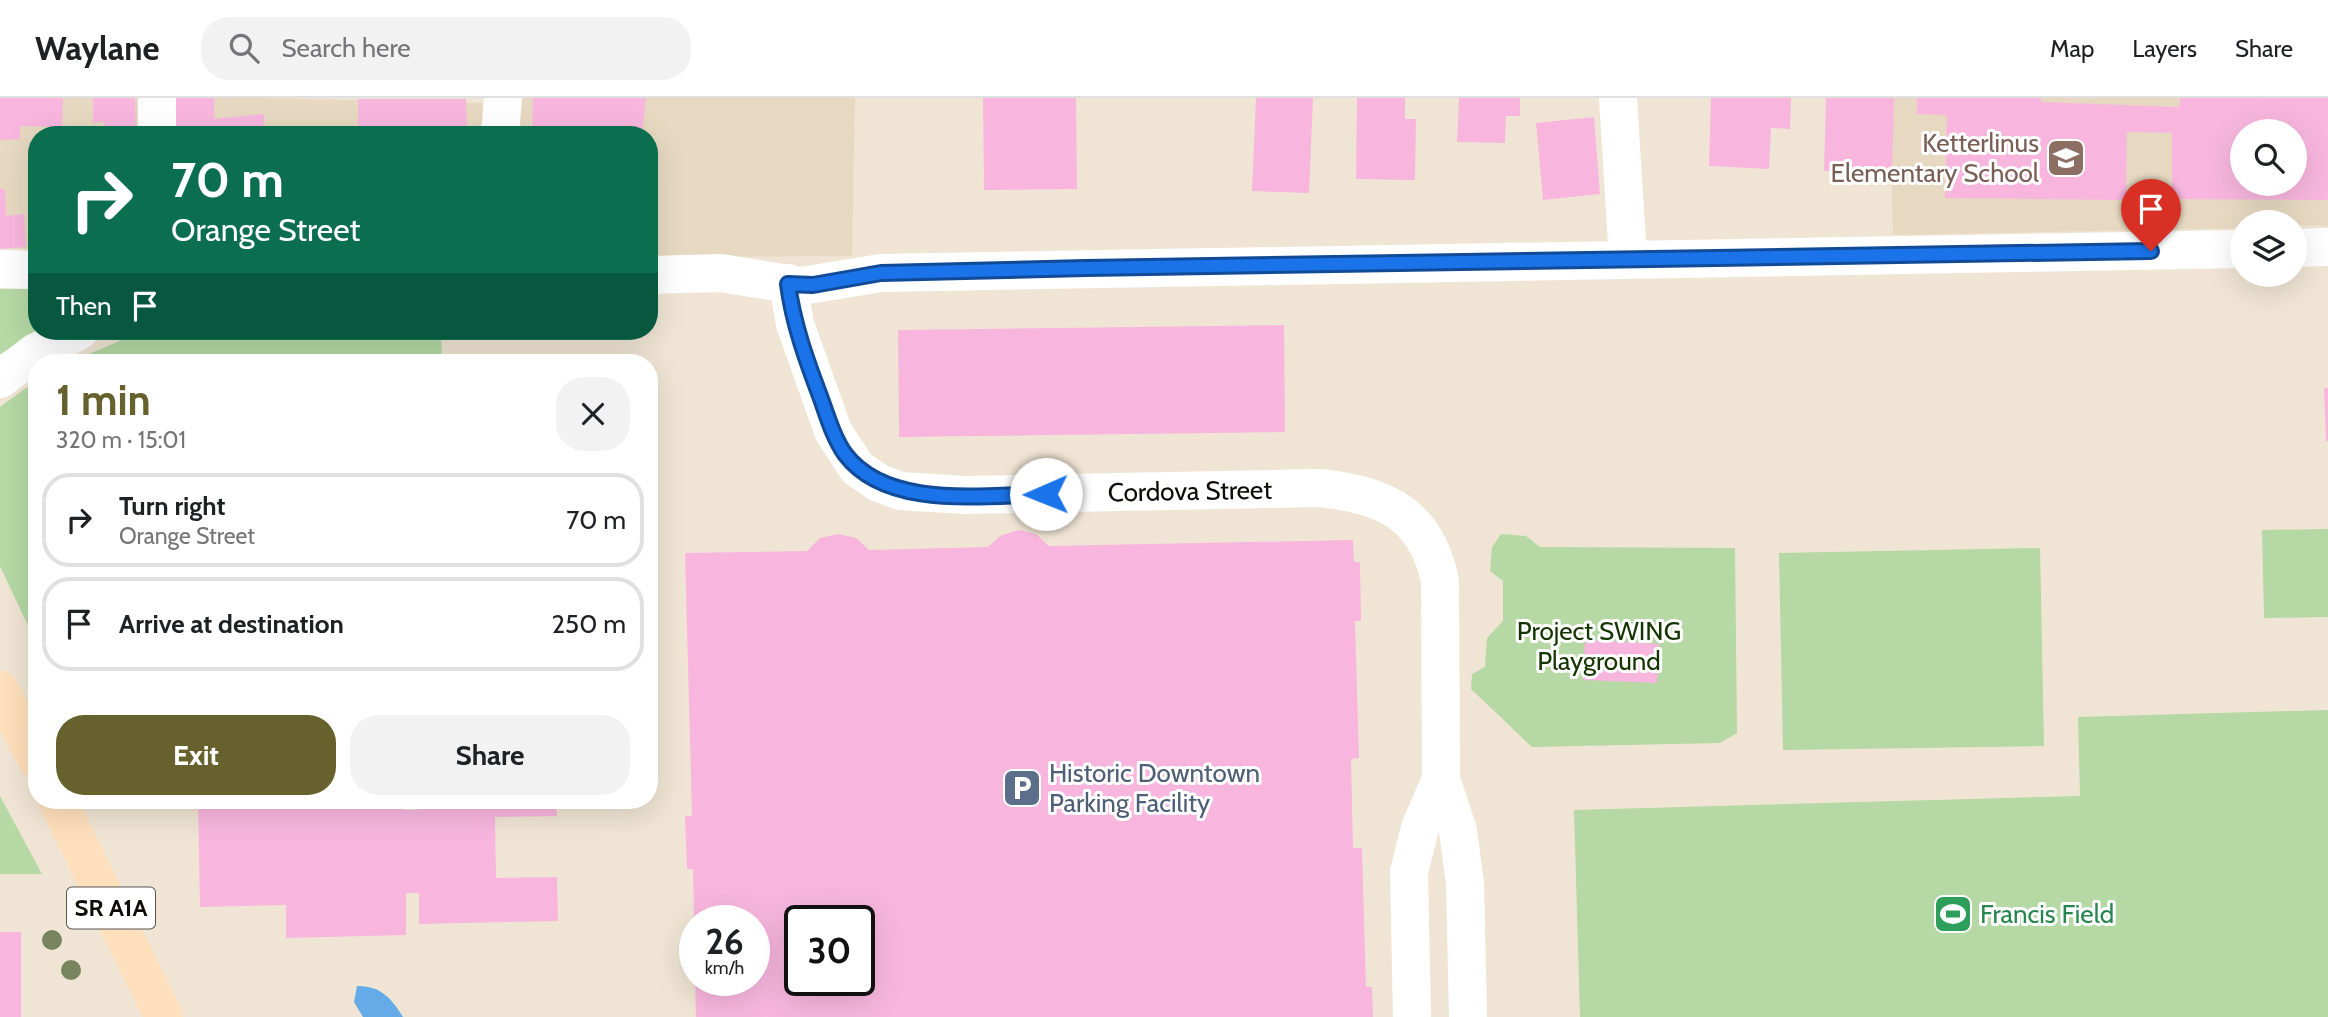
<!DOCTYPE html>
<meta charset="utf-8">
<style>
:root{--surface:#fff;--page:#f2f2f2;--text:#202124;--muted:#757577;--line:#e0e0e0;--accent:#66612d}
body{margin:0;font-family:Cabin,sans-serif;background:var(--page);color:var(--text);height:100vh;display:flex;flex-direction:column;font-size:26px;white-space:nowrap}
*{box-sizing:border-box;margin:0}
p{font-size:23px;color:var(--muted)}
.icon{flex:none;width:38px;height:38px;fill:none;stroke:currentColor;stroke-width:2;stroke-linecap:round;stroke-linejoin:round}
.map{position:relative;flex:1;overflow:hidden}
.drawer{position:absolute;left:28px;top:256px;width:630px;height:455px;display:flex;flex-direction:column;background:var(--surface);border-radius:28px;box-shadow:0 7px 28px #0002}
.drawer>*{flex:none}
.banner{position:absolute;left:28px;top:28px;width:630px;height:214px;border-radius:28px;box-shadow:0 7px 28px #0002;background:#0b6e4f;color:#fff;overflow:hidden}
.fabs{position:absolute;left:2230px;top:21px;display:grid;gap:14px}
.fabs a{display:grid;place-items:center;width:77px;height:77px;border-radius:50%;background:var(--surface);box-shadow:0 7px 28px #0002;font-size:35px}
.speed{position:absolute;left:679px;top:807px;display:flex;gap:14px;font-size:35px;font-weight:700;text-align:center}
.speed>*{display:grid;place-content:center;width:91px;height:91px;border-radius:50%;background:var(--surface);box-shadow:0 7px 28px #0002;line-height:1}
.speed small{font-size:18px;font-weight:400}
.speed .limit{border:4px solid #111;border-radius:10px;background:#fff;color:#111}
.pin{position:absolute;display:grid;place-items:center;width:60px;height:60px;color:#fff;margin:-72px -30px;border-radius:50% 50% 50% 0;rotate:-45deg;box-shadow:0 0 7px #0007}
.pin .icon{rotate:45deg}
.me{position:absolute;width:77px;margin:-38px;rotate:269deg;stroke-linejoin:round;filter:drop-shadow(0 0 5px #0008)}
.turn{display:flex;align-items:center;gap:24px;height:147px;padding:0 28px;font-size:32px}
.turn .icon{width:91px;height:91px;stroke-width:2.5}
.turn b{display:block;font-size:49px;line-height:60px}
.then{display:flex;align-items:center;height:66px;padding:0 28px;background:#0003;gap:14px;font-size:26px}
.round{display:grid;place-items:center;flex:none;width:74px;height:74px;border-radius:28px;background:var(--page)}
.headline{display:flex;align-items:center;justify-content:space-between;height:119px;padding:0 28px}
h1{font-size:42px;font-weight:700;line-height:52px;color:var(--accent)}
.action{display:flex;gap:14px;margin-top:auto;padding:14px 28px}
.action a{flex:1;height:80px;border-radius:28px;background:var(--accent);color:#fff;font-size:28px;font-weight:700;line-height:80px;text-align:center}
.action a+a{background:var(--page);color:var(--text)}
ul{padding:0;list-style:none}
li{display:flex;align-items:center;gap:21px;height:94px;margin:0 14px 10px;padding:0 14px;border:4px solid var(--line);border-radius:28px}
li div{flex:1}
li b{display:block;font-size:26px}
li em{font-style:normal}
header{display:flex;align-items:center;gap:42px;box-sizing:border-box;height:98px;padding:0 35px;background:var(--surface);border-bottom:2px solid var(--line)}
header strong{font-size:33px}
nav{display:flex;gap:38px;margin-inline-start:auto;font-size:24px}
.search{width:490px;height:63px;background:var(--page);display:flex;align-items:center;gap:18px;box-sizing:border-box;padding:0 24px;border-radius:28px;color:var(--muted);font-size:26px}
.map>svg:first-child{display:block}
.built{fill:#e7d9c1;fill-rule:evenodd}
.green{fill:#b5d8a4}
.water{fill:#64abe8}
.building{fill:#f8b6de;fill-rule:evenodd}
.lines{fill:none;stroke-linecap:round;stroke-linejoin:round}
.street{stroke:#fff;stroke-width:38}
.primary{stroke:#fedfbb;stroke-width:38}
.tree{fill:#78845f}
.route-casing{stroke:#114b97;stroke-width:18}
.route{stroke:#1a73e8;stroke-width:12}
.labels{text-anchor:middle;stroke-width:6;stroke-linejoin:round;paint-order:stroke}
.shield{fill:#fff;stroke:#575451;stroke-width:2}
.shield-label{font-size:24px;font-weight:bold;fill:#0f0b06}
.education-label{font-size:26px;fill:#785e54;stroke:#fff;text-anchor:end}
.street-label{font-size:26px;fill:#0f0b06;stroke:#fff}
.park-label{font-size:26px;fill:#153500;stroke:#fff}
.service-label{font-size:26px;fill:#4e5e75;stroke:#fff;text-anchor:start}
.leisure-label{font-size:26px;fill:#27864d;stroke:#fff;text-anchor:start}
</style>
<header>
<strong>Waylane</strong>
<div class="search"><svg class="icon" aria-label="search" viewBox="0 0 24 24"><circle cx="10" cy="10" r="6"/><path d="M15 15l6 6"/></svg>Search here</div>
<nav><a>Map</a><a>Layers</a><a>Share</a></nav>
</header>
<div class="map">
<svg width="2328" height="919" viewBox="0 0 2328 919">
<rect width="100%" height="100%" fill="#f0e5d4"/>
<g class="built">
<polygon points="0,0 139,0 139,37 37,37 37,151 0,150"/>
<polygon points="175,0 261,0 484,5 481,37 176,37"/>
<polygon points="521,0 855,0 852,158 649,159 649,37 518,37"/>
<path d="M1889 0H2328V128L2242 124V130L1893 137ZM2242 33H2294V86H2242Z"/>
</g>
<g class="green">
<polygon points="0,191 37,191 37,233 34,238 0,256"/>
<polygon points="143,233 441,233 442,264 70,264"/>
<polygon points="37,282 37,547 0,468 0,309"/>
<polygon points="2328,431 2328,519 2264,520 2262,432"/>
<polygon points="1501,436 1526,438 1540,449 1735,450 1737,635 1720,645 1532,649 1471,591 1472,576 1485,569 1487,540 1503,523 1503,483 1490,473 1492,449"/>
<polygon points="2040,450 2044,648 1783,652 1779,455"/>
<polygon points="2328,612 2328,919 1580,919 1574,712 2080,698 2078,619"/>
<polygon points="0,698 42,776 0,776"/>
</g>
<path class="water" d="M357 888C381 888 391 900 403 919H363L354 904Z"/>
<g class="building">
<polygon points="0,0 63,0 62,29 20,28 20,41 0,42"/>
<polygon points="93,0 135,0 136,37 104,37 104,24 93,25"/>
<polygon points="169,0 214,0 214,21 264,16 265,37 170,37"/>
<polygon points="533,0 646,0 642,37 532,37"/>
<polygon points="983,0 1076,0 1077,91 984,92"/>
<polygon points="1256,0 1313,0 1309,95 1252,93"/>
<polygon points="1357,0 1405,0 1405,21 1416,21 1415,82 1356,81"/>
<polygon points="1459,0 1520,0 1520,18 1506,18 1505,45 1457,44"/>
<polygon points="1711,0 1791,0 1790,31 1771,30 1769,71 1709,68"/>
<polygon points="1826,0 1894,0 1892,74 1824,73"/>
<path d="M1917 0H2041V4L2179 9 2180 0H2328V102L2172 101V35L2127 34 2126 102 1945 100 1947 17 1917 16ZM2242 33H2294V86H2242Z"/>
<polygon points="358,1 466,1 467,37 358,37"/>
<polygon points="1594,19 1600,96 1543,102 1536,25"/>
<polygon points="0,91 5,91 6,118 24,116 26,149 0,151"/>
<polygon points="1284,227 1285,334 899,339 898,232"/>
<polygon points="2324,290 2328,290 2328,343 2326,343"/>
<path d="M1019 432 1036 436 1049 448 1353 442 1354 464H1360L1361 523H1355L1359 660 1351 661 1353 750H1362L1366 889H1372L1373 919H696L695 882H754V822H694L693 771H687L685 718H692L685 455 807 453 820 440 838 436 856 440 869 452 988 449 1000 438ZM800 822H859V882H800Z"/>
<polygon points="1585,542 1659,546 1657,585 1583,582"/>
<polygon points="198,702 403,702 403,712 417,712 417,702 556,702 557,718 495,719 496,780 557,779 558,823 419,826 419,795 406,795 406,837 286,840 286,807 200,809"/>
<rect x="0" y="834" width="21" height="85"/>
</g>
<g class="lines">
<g class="street">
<polyline points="157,0 157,37"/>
<polyline points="1618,0 1628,161"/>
<polyline points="500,37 503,0"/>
<polyline points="2294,150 2328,149"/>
<polyline points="0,171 37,172"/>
<polyline points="649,177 721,175 801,188 881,175 2242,151"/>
<path d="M788 185 795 226 833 333 857 370 879 385 900 393 964 397 1320 390C1384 397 1426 415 1440 483L1441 681 1458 733 1465 785 1468 919"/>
<polyline points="0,281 36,254 79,233"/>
<polyline points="1412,919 1409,774 1420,730 1441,681"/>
</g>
<g class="primary">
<polyline points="0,592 37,662"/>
<polyline points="57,702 164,919"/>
</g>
</g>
<g class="tree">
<circle cx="52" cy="842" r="10"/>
<circle cx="71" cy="872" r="10"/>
</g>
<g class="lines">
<defs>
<path id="route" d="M1046 396C984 397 887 412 845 356 833 339 827 317 820 298 806 261 793 225 788 186L813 187 881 175 1086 170 2151 153"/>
</defs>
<use href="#route" class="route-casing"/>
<use href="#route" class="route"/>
</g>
<defs>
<symbol id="school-square" viewBox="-11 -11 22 22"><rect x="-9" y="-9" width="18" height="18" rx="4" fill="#8d6e63" stroke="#fff"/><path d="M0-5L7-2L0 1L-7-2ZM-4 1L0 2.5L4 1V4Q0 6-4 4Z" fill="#fff"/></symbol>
<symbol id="parking-square" viewBox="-11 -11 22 22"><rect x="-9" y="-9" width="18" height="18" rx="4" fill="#5c6f8a" stroke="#fff"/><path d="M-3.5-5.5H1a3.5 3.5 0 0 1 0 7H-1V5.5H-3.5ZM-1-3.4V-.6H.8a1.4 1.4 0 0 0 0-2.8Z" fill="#fff"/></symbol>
<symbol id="stadium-square" viewBox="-11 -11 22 22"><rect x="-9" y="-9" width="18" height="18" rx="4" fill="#2e9e5b" stroke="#fff"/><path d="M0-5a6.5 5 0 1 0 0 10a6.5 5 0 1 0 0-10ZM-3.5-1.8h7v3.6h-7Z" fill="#fff"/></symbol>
</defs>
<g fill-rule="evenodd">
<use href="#school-square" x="2044" y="38" width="44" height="44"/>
<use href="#parking-square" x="1000" y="668" width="44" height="44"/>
<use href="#stadium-square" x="1931" y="794" width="44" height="44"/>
</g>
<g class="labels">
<rect class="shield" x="67" y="789.5" width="88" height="41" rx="5"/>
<g class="shield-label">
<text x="111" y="818">SR A1A</text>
</g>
<g class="education-label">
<text x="2039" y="54">Ketterlinus<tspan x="2039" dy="30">Elementary School</tspan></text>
</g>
<g class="street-label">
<text transform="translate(1190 393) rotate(-1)" y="9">Cordova Street</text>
</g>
<g class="park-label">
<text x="1599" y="542">Project SWING<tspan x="1599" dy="30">Playground</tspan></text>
</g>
<g class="service-label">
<text x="1049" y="684">Historic Downtown<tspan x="1049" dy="30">Parking Facility</tspan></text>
</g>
<g class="leisure-label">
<text x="1980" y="825">Francis Field</text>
</g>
</g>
</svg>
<div class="fabs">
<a><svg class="icon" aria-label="search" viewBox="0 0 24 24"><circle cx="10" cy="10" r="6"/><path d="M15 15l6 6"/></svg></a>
<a><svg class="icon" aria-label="layers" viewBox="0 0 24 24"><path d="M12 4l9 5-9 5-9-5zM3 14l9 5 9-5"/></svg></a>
</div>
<div class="speed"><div>26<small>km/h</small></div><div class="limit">30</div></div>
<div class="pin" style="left:2151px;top:153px;background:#d93025"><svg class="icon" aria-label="arrive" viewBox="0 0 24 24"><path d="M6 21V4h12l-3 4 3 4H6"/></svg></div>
<svg class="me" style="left:1046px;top:396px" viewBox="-20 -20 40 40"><circle r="19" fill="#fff"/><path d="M0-13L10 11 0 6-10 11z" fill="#1a73e8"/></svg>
<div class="banner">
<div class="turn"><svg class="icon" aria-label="right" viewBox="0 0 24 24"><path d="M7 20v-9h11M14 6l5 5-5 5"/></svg><div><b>70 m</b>Orange Street</div></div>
<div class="then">Then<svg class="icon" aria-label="arrive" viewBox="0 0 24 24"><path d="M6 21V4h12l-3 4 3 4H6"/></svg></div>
</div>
<section class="drawer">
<div class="headline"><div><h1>1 min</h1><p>320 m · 15:01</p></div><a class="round"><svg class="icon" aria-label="close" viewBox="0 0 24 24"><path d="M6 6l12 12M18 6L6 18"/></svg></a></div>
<ul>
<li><svg class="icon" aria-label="right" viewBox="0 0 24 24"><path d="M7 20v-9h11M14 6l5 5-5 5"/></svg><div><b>Turn right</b><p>Orange Street</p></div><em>70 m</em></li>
<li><svg class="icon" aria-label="arrive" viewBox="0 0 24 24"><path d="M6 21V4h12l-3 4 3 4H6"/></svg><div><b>Arrive at destination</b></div><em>250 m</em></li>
</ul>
<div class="action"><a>Exit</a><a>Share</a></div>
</section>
</div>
